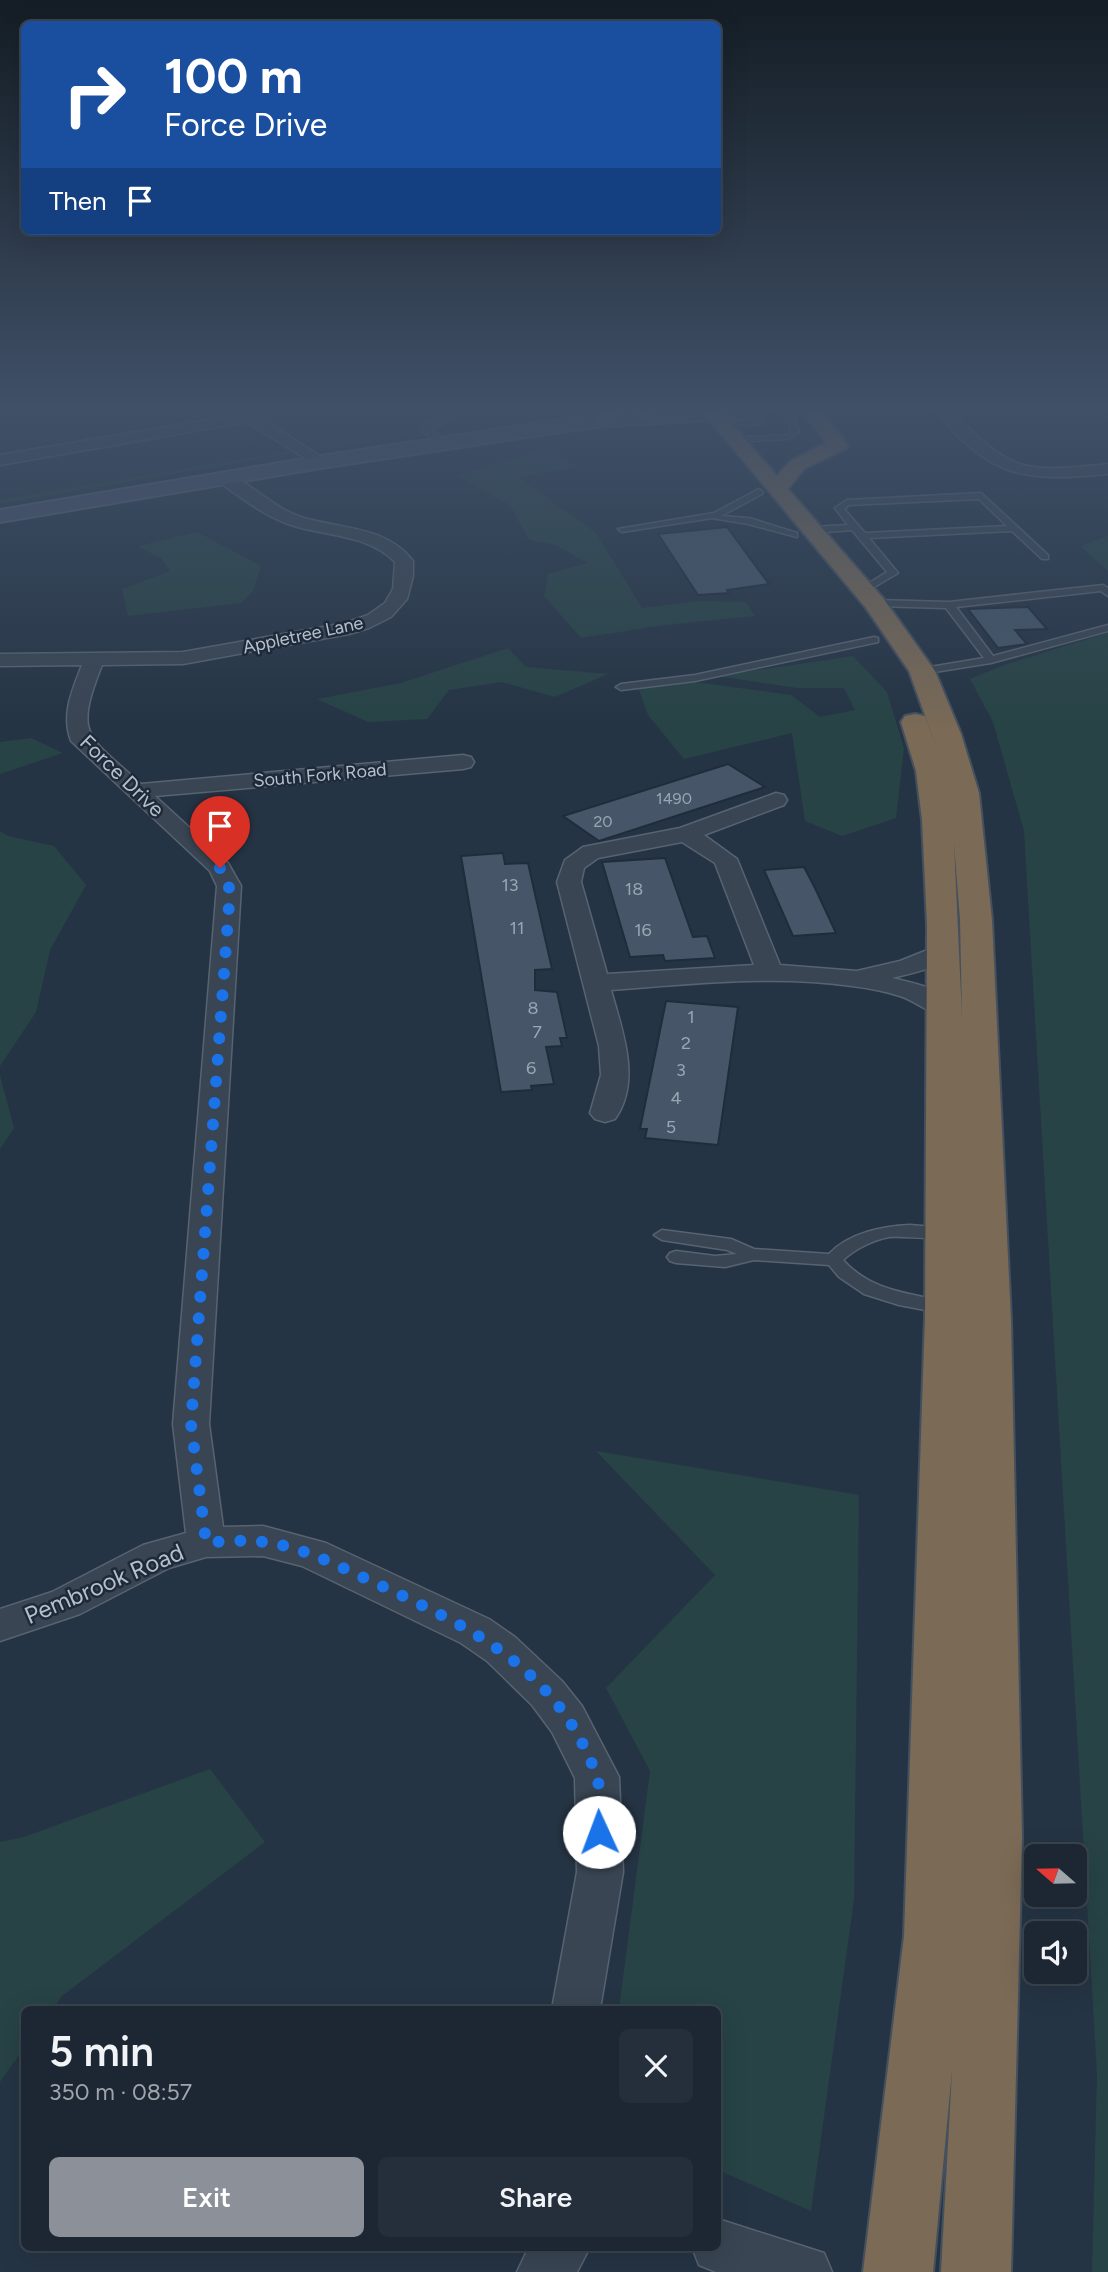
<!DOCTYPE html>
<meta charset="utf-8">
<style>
:root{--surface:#1c2733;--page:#252f3b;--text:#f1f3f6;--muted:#a0a5ac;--line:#3a444e;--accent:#8c9099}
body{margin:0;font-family:Figtree,sans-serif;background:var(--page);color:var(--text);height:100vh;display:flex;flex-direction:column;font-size:26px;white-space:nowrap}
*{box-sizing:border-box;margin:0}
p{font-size:23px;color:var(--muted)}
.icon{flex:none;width:38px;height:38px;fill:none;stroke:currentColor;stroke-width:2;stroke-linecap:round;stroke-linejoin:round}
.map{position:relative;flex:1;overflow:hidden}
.details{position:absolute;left:21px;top:2006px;width:700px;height:245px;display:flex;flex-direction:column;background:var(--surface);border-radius:10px;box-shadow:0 7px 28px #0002,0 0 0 2px var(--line)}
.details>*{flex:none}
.top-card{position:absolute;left:21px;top:21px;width:700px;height:214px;border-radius:10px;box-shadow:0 7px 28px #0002,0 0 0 2px var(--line);background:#1a4fa0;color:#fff;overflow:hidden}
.needle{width:46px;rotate:290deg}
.controls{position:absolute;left:1024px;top:1844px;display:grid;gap:14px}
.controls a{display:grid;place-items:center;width:63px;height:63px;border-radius:10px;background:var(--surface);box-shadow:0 7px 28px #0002,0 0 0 2px var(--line);font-size:35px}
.pin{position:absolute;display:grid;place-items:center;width:60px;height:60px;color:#fff;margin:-72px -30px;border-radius:50% 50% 50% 0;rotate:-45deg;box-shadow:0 0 7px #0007}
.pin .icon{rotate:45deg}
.me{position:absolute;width:77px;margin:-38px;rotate:358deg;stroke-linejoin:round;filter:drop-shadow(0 0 5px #0008)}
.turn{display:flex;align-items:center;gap:24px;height:147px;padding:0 28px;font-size:32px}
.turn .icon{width:91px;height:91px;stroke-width:2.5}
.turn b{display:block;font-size:49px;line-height:60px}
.then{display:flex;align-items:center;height:66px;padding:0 28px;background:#0003;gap:14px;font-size:26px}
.round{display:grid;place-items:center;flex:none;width:74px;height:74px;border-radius:10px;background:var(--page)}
.head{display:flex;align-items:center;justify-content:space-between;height:119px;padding:0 28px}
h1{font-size:42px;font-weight:600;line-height:52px}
.action{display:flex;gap:14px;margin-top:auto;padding:14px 28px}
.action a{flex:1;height:80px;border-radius:10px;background:var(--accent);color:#fff;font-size:28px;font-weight:600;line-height:80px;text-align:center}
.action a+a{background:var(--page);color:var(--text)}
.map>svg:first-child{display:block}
.green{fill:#274345}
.building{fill:#465668;stroke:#202c3b;stroke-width:2}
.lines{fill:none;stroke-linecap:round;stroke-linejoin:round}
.lane-casing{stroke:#576371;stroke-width:3}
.street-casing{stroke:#576371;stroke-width:3}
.secondary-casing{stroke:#576371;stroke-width:4}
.highway-casing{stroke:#44505e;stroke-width:4}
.lane{fill:#394553;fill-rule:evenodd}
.street{fill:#394553;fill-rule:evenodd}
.secondary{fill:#475467;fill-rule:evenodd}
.highway{fill:#7a6a56;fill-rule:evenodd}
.route{stroke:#1a73e8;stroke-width:12;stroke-dasharray:0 21.6}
.labels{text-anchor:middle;stroke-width:5;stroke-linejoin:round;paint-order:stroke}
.far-number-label{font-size:16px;fill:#9aa6b4}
.far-street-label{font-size:18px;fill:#b6c0cd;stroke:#1e2a39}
.number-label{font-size:18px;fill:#9aa6b4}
.street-label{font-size:21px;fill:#b6c0cd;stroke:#1e2a39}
.near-street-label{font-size:24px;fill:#b6c0cd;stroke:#1e2a39}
</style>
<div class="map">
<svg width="1108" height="2272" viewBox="0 0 1108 2272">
<rect width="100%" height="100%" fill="#253444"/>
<g class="green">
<path d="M549 411H603C401 433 200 470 0 504V500L387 434Z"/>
<polygon points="547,448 578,467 518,477 596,533 642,608 699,601 746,602 755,616 666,625 581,638 544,596 548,574 587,563 556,545 529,540 510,505 457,476"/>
<polygon points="197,532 261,566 253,591 241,603 128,616 122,589 170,571 162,559 138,546"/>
<polygon points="1108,536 1108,571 1080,546"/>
<polygon points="1108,633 1108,2272 1092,2272 1097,2074 1024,831 993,722 970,679 1004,665"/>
<polygon points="508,648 526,667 608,674 555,697 502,682 449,690 427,719 368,722 317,699 401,683"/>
<polygon points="853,656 887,692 904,748 896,818 842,836 805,821 792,733 684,759 648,715 638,687 687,681 791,695 820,717 855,710 844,688 797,688 717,676"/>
<polygon points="31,738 63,753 0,774 0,742"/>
<polygon points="0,831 8,836 54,846 86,885 50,950 36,1012 0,1066"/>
<polygon points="0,1075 14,1128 0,1149"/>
<polygon points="596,1451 859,1495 854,1899 811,2211 718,2170 718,2009 619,2009 650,1771 606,1688 715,1575"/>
<polygon points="210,1769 265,1842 62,1996 53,2009 24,2009 24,2048 0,2082 0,1842 24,1837"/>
</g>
<g class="building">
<polygon points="727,527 769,584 727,590 729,593 698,595 658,534"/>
<polygon points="1028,607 1047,629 1015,630 1027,644 998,648 968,609"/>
<polygon points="728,764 765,787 599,841 563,816"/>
<polygon points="503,853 505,864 528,863 552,969 535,970 535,990 557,992 567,1038 560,1038 562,1046 546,1047 554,1084 531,1086 532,1090 501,1092 461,856"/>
<polygon points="665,858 693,937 707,936 715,958 665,961 663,955 630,957 602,862"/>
<polygon points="804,867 815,888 836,933 793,936 764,870"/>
<polygon points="666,1001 738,1007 718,1145 645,1138 647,1129 640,1129"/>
</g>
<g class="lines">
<defs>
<g id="lane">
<polygon points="440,411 449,411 454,415 452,420 431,428 446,443 442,445 422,431 424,425 446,417"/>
<polygon points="757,411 765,424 723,426 719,424 756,420 750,412"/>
<polygon points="784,411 792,411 799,432 789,439 735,442 731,440 735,438 787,435 791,431"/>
<polygon points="759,489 763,492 762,494 721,516 749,518 797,533 797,537 748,524 712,518 622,532 618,529 714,513"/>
<path d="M981 493 1048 555V559H1042L1012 531 869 538 898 573 864 593 861 592V588L887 572 852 530 813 533 809 530 813 527 848 525 835 508 847 500ZM979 499 1007 526 865 533 844 509 849 505Z"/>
<polygon points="1103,585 1108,588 1108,596 1101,591 956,607 993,656 1108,625 1108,631 991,663 922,674 917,671 918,669 984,658 946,608 875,606 870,603 875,600 949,602"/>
<polygon points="874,637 878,638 878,642 695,681 621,690 616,687 621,684 695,675"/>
<path d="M910 1225 946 1228 954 1233C946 1243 905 1235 889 1237 873 1240 855 1249 843 1260 874 1294 912 1292 952 1304L955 1308 952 1312 946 1314 899 1305 864 1294 839 1277 829 1265 754 1260 725 1267 676 1263 670 1261 667 1257 670 1253 676 1251 715 1256 737 1254 727 1250 662 1240 654 1235 662 1230 731 1239 754 1249 829 1254C849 1233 883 1226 910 1225Z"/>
</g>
<g id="street">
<polygon points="233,411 250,411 329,462 321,467 316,465 247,422 0,465 0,455 236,415"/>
<path d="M936 411H951C1014 473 1021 473 1108 464V474C1026 482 990 479 936 411Z"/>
<path d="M223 473C246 479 267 502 289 512 329 531 383 521 413 561V576L407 599 391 617 369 628 349 634 183 664 102 665C73 738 88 735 141 784L463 755 471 757 474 762 471 767 463 769 155 796 228 863 241 886 209 1424 223 1527 263 1526 326 1543 489 1619 515 1637 562 1681 582 1706 619 1777 623 1872 600 2009H552L577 1872 575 1778 552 1732 532 1705 487 1661 461 1643 302 1566 263 1556 206 1557 169 1568 80 1614 0 1641V1609L52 1592 143 1545 186 1533 173 1424 217 886 210 871 71 741C61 714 72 691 82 665L0 666V654L183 652 345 623 368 615 385 603 393 589 395 562C366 533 325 537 288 524 262 515 240 496 217 481L215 478 217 475Z"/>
<path d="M776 793 784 795 787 800 784 805 704 835 737 859 780 965 857 971 900 961 935 947 944 944 953 947 957 952C947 966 909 974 892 978 913 983 945 989 958 1008L954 1014C933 1019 919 1002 900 996 884 991 868 988 852 986 772 975 692 984 611 990 622 1030 642 1081 615 1119L605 1122 595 1119 590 1113 601 1075 599 1046 557 882 565 860 583 847 680 828ZM682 842 715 863 754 965 607 974 581 882 584 868 598 858Z"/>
<polygon points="718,2219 824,2253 832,2272 716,2272 699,2265 692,2247 718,2247"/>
<polygon points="529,2247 590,2247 577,2272 517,2272"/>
</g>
<polygon id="secondary" points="663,411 769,411 760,417 593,427 321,468 0,522 0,510 321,456 593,415"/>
<g id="highway">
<polygon points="603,411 623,411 611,424 604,426 595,420"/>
<polygon points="629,411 653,411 657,416 648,422"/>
<path d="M702 411H721L777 476 790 461 826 443 802 411H821L845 441 848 445 845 449 804 469 788 489 883 598 935 671 961 734 979 793 992 920 1011 1320 1022 1837 1011 2272H941L952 2071 933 2272H863L904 1936 925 1317 927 925 922 820 916 771 901 722 905 716 915 714 925 716 939 754 909 671 866 608ZM954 843 960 920 962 1017Z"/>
</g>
</defs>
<use href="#lane" class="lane-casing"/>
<use href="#street" class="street-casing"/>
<use href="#secondary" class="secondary-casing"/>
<use href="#highway" class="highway-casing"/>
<use href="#lane" class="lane"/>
<use href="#street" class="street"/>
<use href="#secondary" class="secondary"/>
<use href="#highway" class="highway"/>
</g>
<linearGradient id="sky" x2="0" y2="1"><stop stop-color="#141d25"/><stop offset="0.56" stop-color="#405067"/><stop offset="1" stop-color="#405067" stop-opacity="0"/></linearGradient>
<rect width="1108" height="729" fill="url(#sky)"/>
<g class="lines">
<path class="route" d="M220 868 229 886V905L191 1424 206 1542C225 1542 246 1539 264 1542 303 1547 338 1566 373 1582 470 1627 556 1667 596 1774 602 1790 599 1814 599 1832"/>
</g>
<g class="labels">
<g class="far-number-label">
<text x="674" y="804">1490</text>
<text x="603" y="827">20</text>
</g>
<g class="far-street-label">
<text transform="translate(303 635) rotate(-12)" y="6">Appletree Lane</text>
<text transform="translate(320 775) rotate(-5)" y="6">South Fork Road</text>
</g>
<g class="number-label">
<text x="510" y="891">13</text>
<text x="634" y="895">18</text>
<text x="517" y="934">11</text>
<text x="643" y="936">16</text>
<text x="533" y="1014">8</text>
<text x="691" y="1023">1</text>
<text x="537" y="1038">7</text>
<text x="686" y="1049">2</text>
<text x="531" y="1074">6</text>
<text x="681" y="1076">3</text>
<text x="676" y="1104">4</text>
<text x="671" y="1133">5</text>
</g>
<g class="street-label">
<text transform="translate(122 776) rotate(44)" y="7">Force Drive</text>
</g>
<g class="near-street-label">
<text transform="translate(104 1584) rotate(-23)" y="8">Pembrook Road</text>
</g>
</g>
</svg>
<div class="controls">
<a><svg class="needle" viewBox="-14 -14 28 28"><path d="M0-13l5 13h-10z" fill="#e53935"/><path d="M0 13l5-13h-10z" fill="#a0a5ac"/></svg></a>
<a><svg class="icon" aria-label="sound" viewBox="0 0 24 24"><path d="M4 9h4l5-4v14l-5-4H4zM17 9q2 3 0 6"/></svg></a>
</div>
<div class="pin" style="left:220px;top:868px;background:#d93025"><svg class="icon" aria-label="arrive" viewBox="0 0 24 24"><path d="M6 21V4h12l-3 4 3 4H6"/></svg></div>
<svg class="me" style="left:599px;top:1832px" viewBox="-20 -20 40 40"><circle r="19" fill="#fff"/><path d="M0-13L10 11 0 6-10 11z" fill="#1a73e8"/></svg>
<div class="top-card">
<div class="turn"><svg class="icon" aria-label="right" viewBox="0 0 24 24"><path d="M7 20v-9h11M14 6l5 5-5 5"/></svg><div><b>100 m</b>Force Drive</div></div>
<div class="then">Then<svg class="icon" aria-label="arrive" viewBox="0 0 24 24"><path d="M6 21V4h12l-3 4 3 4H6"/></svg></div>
</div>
<section class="details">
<div class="head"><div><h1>5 min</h1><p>350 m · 08:57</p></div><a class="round"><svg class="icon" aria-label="close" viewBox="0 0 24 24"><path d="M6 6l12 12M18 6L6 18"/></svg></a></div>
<div class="action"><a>Exit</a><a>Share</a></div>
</section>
</div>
